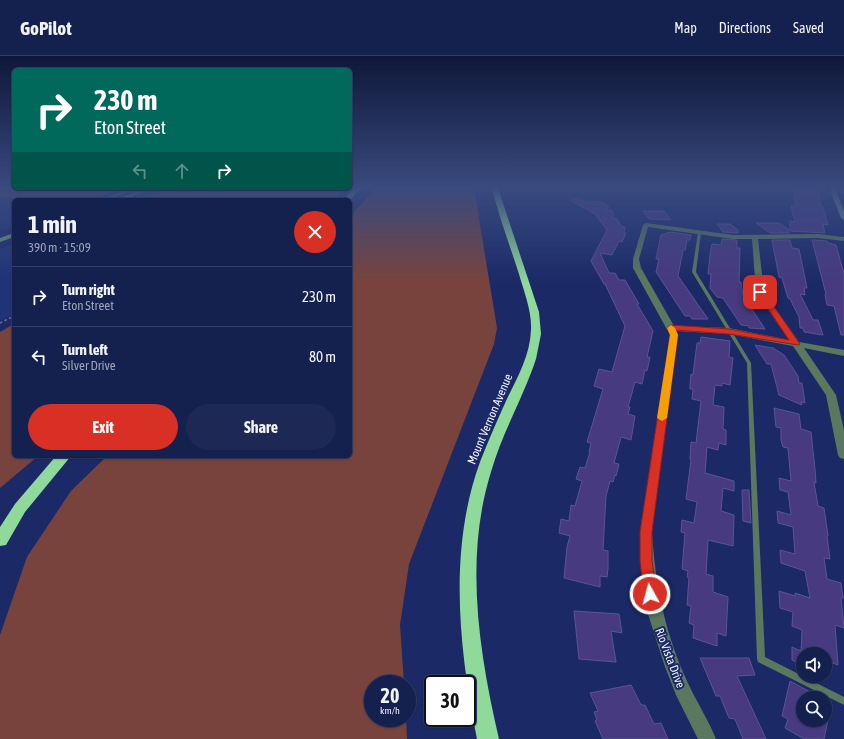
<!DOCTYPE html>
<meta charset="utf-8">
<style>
:root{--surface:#14204d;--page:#1d2854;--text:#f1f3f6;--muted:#9da3b6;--line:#333e65;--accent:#d93025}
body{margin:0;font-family:"Asap Condensed",sans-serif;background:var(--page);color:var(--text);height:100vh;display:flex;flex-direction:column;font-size:15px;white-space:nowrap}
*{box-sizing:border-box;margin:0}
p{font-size:13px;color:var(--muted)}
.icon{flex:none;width:22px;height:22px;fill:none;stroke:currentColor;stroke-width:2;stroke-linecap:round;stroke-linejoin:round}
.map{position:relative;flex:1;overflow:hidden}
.sheet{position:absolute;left:12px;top:142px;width:340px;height:260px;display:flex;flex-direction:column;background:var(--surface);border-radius:6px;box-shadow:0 1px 3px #0004,0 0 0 1px var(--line)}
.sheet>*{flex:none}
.hud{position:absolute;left:12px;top:12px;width:340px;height:122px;border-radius:6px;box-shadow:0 1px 3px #0004,0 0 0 1px var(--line);background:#00695c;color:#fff;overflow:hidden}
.controls{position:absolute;left:796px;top:591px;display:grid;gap:8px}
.controls a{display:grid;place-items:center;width:36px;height:36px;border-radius:50%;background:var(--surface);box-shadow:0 1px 3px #0004,0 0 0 1px var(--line);font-size:20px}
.speed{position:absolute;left:364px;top:619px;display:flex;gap:8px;font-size:20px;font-weight:700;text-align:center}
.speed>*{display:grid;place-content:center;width:52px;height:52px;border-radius:50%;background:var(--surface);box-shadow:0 1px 3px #0004,0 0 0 1px var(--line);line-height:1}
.speed small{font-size:10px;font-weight:400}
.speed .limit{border:2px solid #111;border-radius:6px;background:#fff;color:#111}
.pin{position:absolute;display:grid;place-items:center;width:34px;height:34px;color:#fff;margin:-17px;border-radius:8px;box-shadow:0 2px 6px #0006}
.me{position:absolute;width:44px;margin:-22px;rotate:353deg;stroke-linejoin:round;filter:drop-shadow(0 0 3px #0008)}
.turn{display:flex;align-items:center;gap:14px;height:84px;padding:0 16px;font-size:18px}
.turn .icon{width:52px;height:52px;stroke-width:2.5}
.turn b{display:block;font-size:28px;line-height:34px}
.lanes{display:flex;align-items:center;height:38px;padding:0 16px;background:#0003;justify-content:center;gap:20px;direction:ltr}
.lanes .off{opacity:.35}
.round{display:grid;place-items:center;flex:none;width:42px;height:42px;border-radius:21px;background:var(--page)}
.head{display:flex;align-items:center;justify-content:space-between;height:68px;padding:0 16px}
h1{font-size:24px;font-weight:700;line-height:30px}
.primary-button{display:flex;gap:8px;margin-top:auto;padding:8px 16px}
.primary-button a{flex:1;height:46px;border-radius:24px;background:var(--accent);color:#fff;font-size:16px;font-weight:700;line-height:46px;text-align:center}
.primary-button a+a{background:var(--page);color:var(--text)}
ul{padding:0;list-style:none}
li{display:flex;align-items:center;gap:12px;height:60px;padding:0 16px;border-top:1px solid var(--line)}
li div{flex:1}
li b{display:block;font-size:15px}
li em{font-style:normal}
header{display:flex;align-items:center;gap:24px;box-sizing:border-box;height:56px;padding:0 20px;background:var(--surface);border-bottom:1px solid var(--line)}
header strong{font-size:19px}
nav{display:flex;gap:22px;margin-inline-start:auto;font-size:14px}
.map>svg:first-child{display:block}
.built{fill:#213377}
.green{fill:#78433c}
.building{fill:#473a80;stroke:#5c5297}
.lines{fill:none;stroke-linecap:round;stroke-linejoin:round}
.path{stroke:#65709b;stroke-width:1.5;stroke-dasharray:2.5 2.5;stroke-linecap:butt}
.service{fill:#5a785e;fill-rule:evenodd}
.minor{fill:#5a785e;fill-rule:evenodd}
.tertiary{fill:#5a785e;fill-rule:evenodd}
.secondary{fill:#709f77;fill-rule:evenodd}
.motorway{fill:#8fd99a;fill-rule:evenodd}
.route{fill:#d93025;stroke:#8d1f18}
.slow{fill:#f59e0b}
.labels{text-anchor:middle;stroke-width:4;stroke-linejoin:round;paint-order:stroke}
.street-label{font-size:12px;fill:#f1f4fc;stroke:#1b2a67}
</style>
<header>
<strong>GoPilot</strong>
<nav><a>Map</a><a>Directions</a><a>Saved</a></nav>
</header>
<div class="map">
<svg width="844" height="683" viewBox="0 0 844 683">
<rect width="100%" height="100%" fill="#1b2a67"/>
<g class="built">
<polygon points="0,140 23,144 14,144 14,170 0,174"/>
<polygon points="14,188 14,258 0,265 0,193"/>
</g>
<g class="green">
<polygon points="0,132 124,132 90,144 23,144 0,140"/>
<polygon points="169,132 343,132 334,144 134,144"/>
<polygon points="375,132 474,132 497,272 494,288 409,508 400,569 404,628 373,628 373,662 406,662 407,683 0,683 0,579 27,501 71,435 107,400 350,400 350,161"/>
<polygon points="14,268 14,400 38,400 0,432 0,276"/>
</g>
<g class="building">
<polygon points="793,132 817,132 821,151 823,151 828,169 823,168 825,177 790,175 790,165 795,166 791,150 796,150"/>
<polygon points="571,142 590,146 600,145 609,151 604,154 612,154 614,162 617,163 621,170 625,171 624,177 626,177 622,186 619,185 612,199 600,197 609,217 615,217 619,224 625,224 639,248 637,248 653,275 647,301 650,301 647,315 645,314 642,328 635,326 628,351 630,351 628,358 635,360 631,384 621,381 614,407 619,408 616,420 615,419 613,426 610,425 606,440 603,494 608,495 608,512 607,521 600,520 600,531 564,522 567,491 570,480 559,477 561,463 569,465 571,449 575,450 582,425 576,423 580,411 585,412 590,396 589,396 591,387 587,386 603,333 594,330 599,313 612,316 625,270 605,228 604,228 591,205 607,174 595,158 570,144"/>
<polygon points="643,155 664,155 671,164 649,163"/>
<polygon points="756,167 779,167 788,173 789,177 770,177"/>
<polygon points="717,168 730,168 738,174 738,177 723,176"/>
<polygon points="670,176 691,179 690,184 687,184 685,194 683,194 678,220 708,263 692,263 690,260 685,260 656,216 659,203 656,203 661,179"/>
<polygon points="722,183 737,184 737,192 740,192 739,226 741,226 743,240 765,273 749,272 749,270 741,269 723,242 717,241 710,232 711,218 708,218 710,199 712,188 721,189"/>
<polygon points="772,184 790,184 792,192 799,193 807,232 804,232 805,239 800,238 813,264 818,264 823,279 804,276 803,272 800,272 799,261 790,243 788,242 782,222 779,221"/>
<polygon points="812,184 827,185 828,187 836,189 844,218 844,279 841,279 834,250 827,249 825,238 826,238"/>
<polygon points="701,281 730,285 729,301 733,302 730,329 722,327 722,330 715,329 713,349 724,351 723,373 726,374 726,389 719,387 718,394 707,391 705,417 734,425 734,435 723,432 721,455 734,459 733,490 708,484 706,518 713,520 713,536 728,541 726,580 717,577 717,590 693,582 694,569 689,567 691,550 687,549 689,522 687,521 688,515 682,513 685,477 681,476 682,464 694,467 697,446 686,443 691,404 690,403 691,386 696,387 701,345 692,343 693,333 690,333 690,329 691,318 693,319 697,287 700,287"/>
<polygon points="755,289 773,292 784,299 798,320 799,327 802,327 805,347 801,346 802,349 779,339 771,308 767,308"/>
<polygon points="774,352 799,358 801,373 811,376 815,413 816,427 814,426 818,450 824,452 828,480 827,480 830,503 824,502 827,523 841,527 843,542 841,542 844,572 835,569 838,609 825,604 825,598 803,598 803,609 792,604 792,591 801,595 802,574 792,570 793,556 780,552 779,535 795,540 795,537 810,542 805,515 781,507 780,494 795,498 793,471 778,467 777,455 791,459 788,436 780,434 779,422 791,425 788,392 783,391 781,384 781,372 776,371"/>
<polygon points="742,434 749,434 751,467 743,465"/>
<polygon points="574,555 619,558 622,577 611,575 616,606 579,603"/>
<polygon points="700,602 749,602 755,619 737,620 766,683 743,683 735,663 729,662 720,640 716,640"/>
<polygon points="790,625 821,642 803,642 803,664 828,664 824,683 804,683 785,672 788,663 782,660"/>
<polygon points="631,629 641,649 645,649 654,668 661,667 668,683 603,683 595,665 597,664 594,656 598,655 590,637"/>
</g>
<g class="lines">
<polyline class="path" points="0,267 14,260"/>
<polygon class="service" points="698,176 701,177 696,216 751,307 765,601 844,641 844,649 758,606 757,603 747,307 692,216"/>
<path class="minor" d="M646 167 733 179 818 178 844 181V185L818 182 758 183 764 236 799 286 844 294V300L804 292 836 339 844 374V403L840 402 838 399 826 339 793 290 729 278 676 275 678 279 652 476C655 528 665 577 687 625 696 645 708 663 716 683H698L676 639 664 608 648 558 643 532 640 476 670 279 633 212V203L643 169ZM648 171 733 183H752L756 236 789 284 729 272 674 270 641 212 639 203Z"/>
<polygon class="tertiary" points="131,132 139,132 108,144 100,144"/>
<g class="secondary">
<polygon points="147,132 155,132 122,144 114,144"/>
<polygon points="829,132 835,132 844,155 844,164 841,162"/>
<polygon points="839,132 844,132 844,138 842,137"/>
<polygon points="14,177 14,181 0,186 0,182"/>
</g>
<g class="motorway">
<polygon points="355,132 361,132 350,144 343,144"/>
<path d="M492 132H498L539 256 541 278 536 303C523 342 502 377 491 416 464 502 479 597 499 683H477C459 593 448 494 480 406 488 385 497 365 506 345 517 322 530 300 531 274 532 255 524 236 519 218 510 190 499 161 492 132Z"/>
<polygon points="56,400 71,400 25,456 6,489 0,490 0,471 15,448"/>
</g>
</g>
<linearGradient id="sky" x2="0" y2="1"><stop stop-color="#0f1739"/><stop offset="0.58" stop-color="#394a7f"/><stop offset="1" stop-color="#394a7f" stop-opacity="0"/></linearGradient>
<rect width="844" height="227" fill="url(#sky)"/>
<polygon class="route" points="760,234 763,235 800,288 798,289 729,278 676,274 678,279 652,476 652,505 657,538 655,542 650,544 646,542 644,538 640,505 640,476 670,279 667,272 671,269 729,273 789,284 757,236"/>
<polygon class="slow" points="671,269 675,272 678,279 667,362 662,365 657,362 670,279 667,272"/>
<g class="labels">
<g class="street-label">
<text transform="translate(490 363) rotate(-67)" y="4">Mount Vernon Avenue</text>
<text transform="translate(670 602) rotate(69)" y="4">Rio Vista Drive</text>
</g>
</g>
</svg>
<div class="controls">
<a><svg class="icon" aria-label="sound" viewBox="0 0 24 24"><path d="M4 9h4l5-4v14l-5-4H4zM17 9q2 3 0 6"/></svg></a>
<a><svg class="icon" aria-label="search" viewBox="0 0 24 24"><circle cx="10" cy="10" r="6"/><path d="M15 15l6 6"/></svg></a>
</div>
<div class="speed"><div>20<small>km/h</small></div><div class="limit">30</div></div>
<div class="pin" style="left:760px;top:236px;background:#d93025"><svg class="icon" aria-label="arrive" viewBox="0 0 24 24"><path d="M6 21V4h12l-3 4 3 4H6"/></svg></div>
<svg class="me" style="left:650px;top:538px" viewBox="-20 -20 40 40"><circle r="17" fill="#d93025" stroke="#fff" stroke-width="3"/><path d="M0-11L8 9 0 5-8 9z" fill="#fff"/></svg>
<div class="hud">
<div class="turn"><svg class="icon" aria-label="right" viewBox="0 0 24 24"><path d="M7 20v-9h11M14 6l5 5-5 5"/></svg><div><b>230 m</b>Eton Street</div></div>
<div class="lanes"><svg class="icon off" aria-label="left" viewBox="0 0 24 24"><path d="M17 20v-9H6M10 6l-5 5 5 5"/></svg><svg class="icon off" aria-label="ahead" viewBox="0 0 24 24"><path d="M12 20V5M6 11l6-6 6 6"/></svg><svg class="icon" aria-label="right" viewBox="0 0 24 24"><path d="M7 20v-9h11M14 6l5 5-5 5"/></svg></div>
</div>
<section class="sheet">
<div class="head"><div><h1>1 min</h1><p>390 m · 15:09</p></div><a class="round" style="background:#d93025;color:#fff"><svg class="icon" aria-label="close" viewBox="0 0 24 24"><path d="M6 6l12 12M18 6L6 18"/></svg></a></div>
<ul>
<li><svg class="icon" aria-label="right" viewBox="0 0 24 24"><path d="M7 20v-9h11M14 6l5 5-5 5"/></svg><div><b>Turn right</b><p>Eton Street</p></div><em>230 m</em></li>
<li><svg class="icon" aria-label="left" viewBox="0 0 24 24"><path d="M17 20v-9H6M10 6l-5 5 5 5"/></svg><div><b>Turn left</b><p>Silver Drive</p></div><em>80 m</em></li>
</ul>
<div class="primary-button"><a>Exit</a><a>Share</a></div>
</section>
</div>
